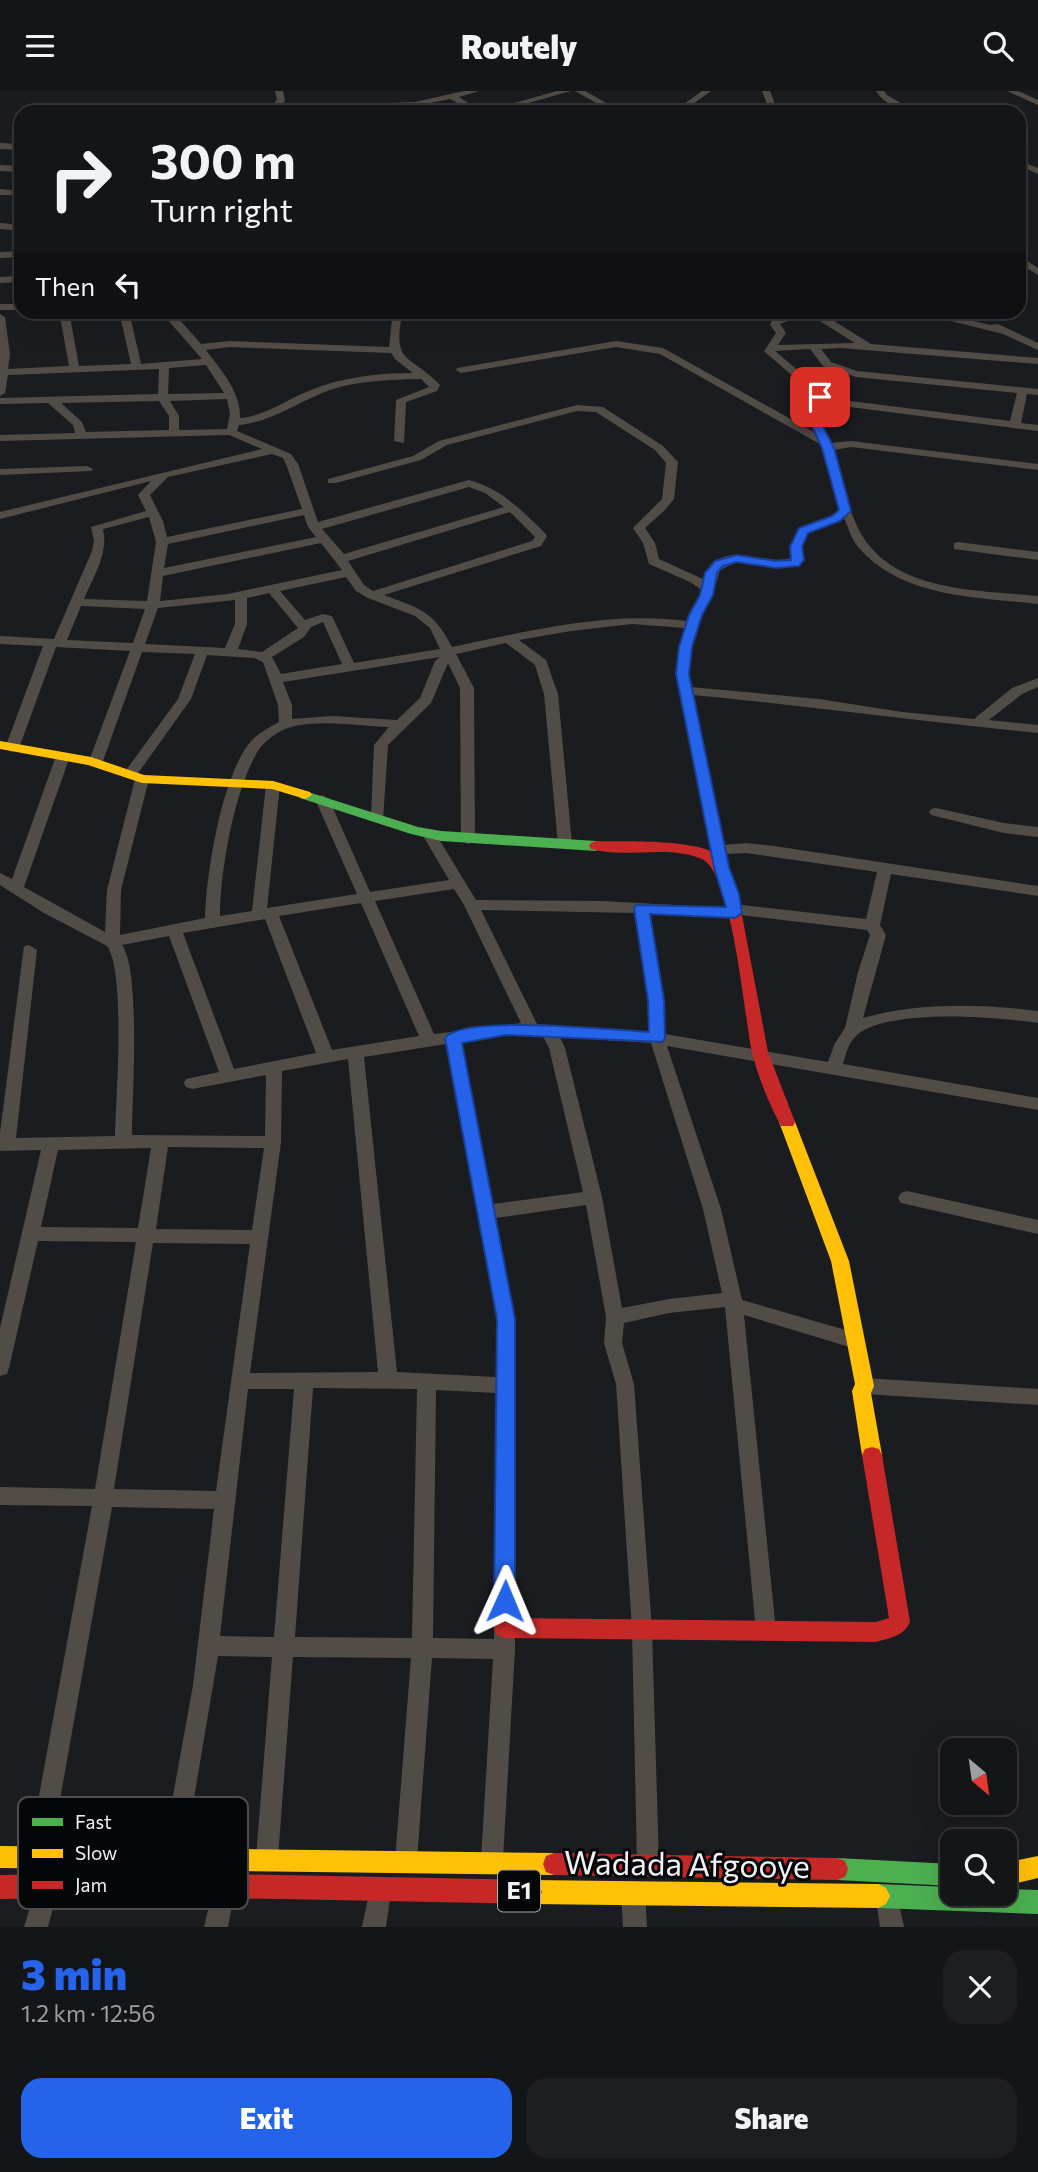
<!DOCTYPE html>
<meta charset="utf-8">
<style>
:root{--surface:#141517;--page:#1d1e20;--text:#f1f3f6;--muted:#9d9fa1;--line:#333436;--accent:#2563eb}
body{margin:0;font-family:Commissioner,sans-serif;background:var(--page);color:var(--text);height:100vh;display:flex;flex-direction:column;font-size:26px;white-space:nowrap}
*{box-sizing:border-box;margin:0}
p{font-size:23px;color:var(--muted)}
.icon{flex:none;width:38px;height:38px;fill:none;stroke:currentColor;stroke-width:2;stroke-linecap:round;stroke-linejoin:round}
.map{position:relative;height:1836px;overflow:hidden}
.sheet{display:flex;flex-direction:column;background:var(--surface);flex:1}
.sheet>*{flex:none}
.banner{position:absolute;left:14px;top:14px;width:1012px;height:214px;border-radius:21px;box-shadow:0 7px 28px #0002,0 0 0 2px var(--line);background:#141517;color:var(--text);overflow:hidden}
.needle{width:46px;rotate:151deg}
.fabs{position:absolute;left:940px;top:1647px;display:grid;gap:14px}
.fabs a{display:grid;place-items:center;width:77px;height:77px;border-radius:14px;background:var(--surface);box-shadow:0 7px 28px #0002,0 0 0 2px var(--line);font-size:35px}
.pin{position:absolute;display:grid;place-items:center;width:60px;height:60px;color:#fff;margin:-30px;border-radius:14px;box-shadow:0 4px 10px #0006}
.me{position:absolute;width:77px;margin:-38px;rotate:1deg;stroke-linejoin:round;filter:drop-shadow(0 0 5px #0008)}
.turn{display:flex;align-items:center;gap:24px;height:147px;padding:0 21px;font-size:32px}
.turn .icon{width:91px;height:91px;stroke-width:2.5}
.turn b{display:block;font-size:49px;line-height:60px}
.then{display:flex;align-items:center;height:66px;padding:0 21px;background:#0003;gap:14px;font-size:26px}
.round{display:grid;place-items:center;flex:none;width:74px;height:74px;border-radius:21px;background:var(--page)}
.head{display:flex;align-items:center;justify-content:space-between;height:119px;padding:0 21px}
h1{font-size:42px;font-weight:800;line-height:52px;color:var(--accent)}
.primary-button{display:flex;gap:14px;margin-top:auto;padding:14px 21px}
.primary-button a{flex:1;height:80px;border-radius:21px;background:var(--accent);color:#fff;font-size:28px;font-weight:800;line-height:80px;text-align:center}
.primary-button a+a{background:var(--page);color:var(--text)}
header{display:flex;justify-content:space-between;align-items:center;height:91px;padding:0 21px;background:var(--surface);font-size:32px;font-weight:800}
.map>svg:first-child{display:block}
.lines{fill:none;stroke-linecap:round;stroke-linejoin:round}
.street{fill:#524c47;fill-rule:evenodd}
.fast{fill:#4caf50;fill-rule:evenodd}
.slow{fill:#ffc107;fill-rule:evenodd}
.jam{fill:#c62828;fill-rule:evenodd}
.route{fill:#2563eb;stroke:#184099;stroke-width:2}
.labels{text-anchor:middle;stroke-width:6;stroke-linejoin:round;paint-order:stroke}
.shield{fill:#050608;stroke:#aaaaae;stroke-width:2}
.shield-label{font-size:24px;font-weight:bold;fill:#f0f1f5}
.near-street-label{font-size:32px;fill:#f0f1f5;stroke:#050608}
.key{fill:#050608;stroke:#4c4c4f;stroke-width:2}
.key-label{font-size:19px;fill:#f0f1f5}
</style>
<header><svg class="icon" aria-label="menu" viewBox="0 0 24 24"><path d="M4 6h16M4 12h16M4 18h16"/></svg>Routely<svg class="icon" aria-label="search" viewBox="0 0 24 24"><circle cx="10" cy="10" r="6"/><path d="M15 15l6 6"/></svg></header>
<div class="map">
<svg width="1038" height="1836" viewBox="0 0 1038 1836">
<rect width="100%" height="100%" fill="#1a1c1f"/>
<g class="lines">
<g class="street">
<polygon points="275,0 283,0 285,10 274,21 265,21 277,9"/>
<polygon points="464,0 479,0 459,6 482,21 557,0 571,0 496,21 472,21 465,17 431,21 459,13 450,8 415,15 329,21 359,13 415,11"/>
<polygon points="575,0 585,0 622,21 612,21"/>
<polygon points="702,0 711,0 682,21 673,21"/>
<polygon points="762,0 770,0 778,21 770,21"/>
<path d="M876 0H884L887 4 916 21C901 21 884 13 876 0Z"/>
<polygon points="1007,0 1018,0 1038,9 1038,14"/>
<polygon points="0,52 21,53 21,59 0,58"/>
<polygon points="1018,69 1038,77 1038,83 1018,74"/>
<polygon points="0,74 21,75 21,81 0,80"/>
<polygon points="0,98 21,100 21,104 0,104"/>
<polygon points="0,132 21,134 21,140 0,138"/>
<polygon points="21,160 21,166 0,167 0,161"/>
<polygon points="1018,164 1038,177 1038,184 1018,172"/>
<polygon points="21,185 21,191 0,192 0,186"/>
<rect x="0" y="213" width="21" height="6"/>
<path d="M59 220H69L79 275 131 273 119 220H129L141 273 202 268 160 220H172L201 253 229 250 389 256 393 220H403C391 275 410 262 440 294L437 300 406 311 404 352 394 350 396 309 429 296 421 288C391 289 359 289 330 299 299 310 272 331 239 334L237 340 291 363 298 373 318 431 469 389C501 397 522 420 545 442L547 445 541 455 384 504C420 518 433 519 452 556 530 540 607 520 687 530L702 499 690 491 649 473 643 452 633 437 662 408 666 372 655 359 596 321 577 320 447 354 421 369 336 392H328V388L413 365 439 350 577 314 603 316 663 355 678 371 674 408 665 419 645 437 655 452 659 468 705 489C717 444 762 476 792 467L789 456 799 438 832 425 839 419 820 353 660 263 616 256 461 282 456 279 457 277 616 250 663 257 814 341 811 333 818 316 813 303 764 260 776 242 770 234 772 229 794 220H818L871 253 1038 267V273L840 257 821 258 831 271 857 280 1038 298V304L1027 303 1021 332 1038 334V340L842 315 827 318 821 333 831 352 851 350 1038 373V379L851 356 834 359C841 386 849 426 865 449 902 502 982 499 1038 505V513C976 506 902 507 858 456 851 447 848 436 844 427L808 442 801 456 802 472 784 477 737 471 720 479C710 518 682 553 691 596L819 608 902 621 974 628 1012 597 1038 587V596L1022 603 989 629 1038 634V642C923 631 808 615 693 604L724 754 746 752 774 755 1038 795V805L891 783 880 834 886 844 863 927C919 911 981 913 1038 920V932C997 926 890 917 857 944 848 952 846 963 843 973L1038 1007V1019L667 955 721 1118 742 1209 856 1242 863 1245 865 1250 863 1255 856 1258 744 1224 776 1540 773 1547 766 1550 759 1547 756 1540 725 1216 669 1222 624 1232 622 1252 634 1293 652 1538 659 1773 656 1781 648 1784 640 1781 637 1773 632 1538 616 1293 604 1252 606 1226 586 1114 496 1127 515 1228 516 1294 515 1558 503 1768 500 1776 492 1779 484 1776 481 1768 493 1568 432 1567 417 1769 414 1777 406 1780 398 1777 395 1769 411 1567 293 1566 278 1767 275 1775 267 1778 259 1775 256 1767 272 1566 218 1565 184 1766 181 1774 173 1777 165 1774 162 1766 193 1594 214 1418 112 1416 50 1765 47 1773 39 1776 31 1773 28 1765 92 1415 0 1414V1396L95 1398 136 1151 38 1150 9 1277 7 1283 0 1285V1237L41 1059 0 1060V1042L24 855 29 854 37 859 16 1047 115 1045C116 1007 126 881 107 855L44 822 0 794V782L12 788 56 665 63 661 70 665 24 796 105 841 107 799 135 688 142 684 149 688 121 799 120 844 205 827C206 783 222 682 252 649 260 641 270 636 279 631L278 614 263 571 254 567 207 564 191 608 136 685H126L124 682 178 608 195 563 142 561 103 670 96 674 89 670 130 560 56 556 19 657 12 661 5 657 43 555 0 553V545L54 548 92 460 94 450 91 436 146 420 138 404 151 390 0 428V421L262 358 229 344 0 350V344L75 342 73 334 48 312 0 313V307L158 303 159 278 8 284 5 302 0 305V223L5 226 10 263 8 278 69 275ZM807 222 855 252 778 254 786 242 780 233ZM229 256 391 262 396 269 413 282C378 282 343 286 311 299 287 308 266 325 240 327 241 301 221 279 206 259ZM810 258 823 275 856 286 1017 302 1010 330 842 309 827 312 822 300 775 260ZM206 274 224 302 168 303 169 277ZM227 308 230 323 227 338 179 339V325L170 310ZM159 310 169 325V339L86 341 82 331 61 312ZM272 363 283 367 286 373 302 418 167 446 163 430 150 404 168 386ZM469 396 485 402 504 416 344 463 322 438ZM510 421 535 446 532 450 373 500 364 494 348 470ZM304 424 308 436 316 446 164 477 168 453ZM149 426 156 451 147 510 84 508C93 486 109 462 103 438ZM321 452 342 479 228 503 160 510 163 485ZM346 486 356 500 368 507 415 525 430 537 440 558 354 572 332 525 323 523 305 529 280 500ZM269 502 298 537 262 561 238 558 247 533V507ZM235 509V533L225 557 145 553 158 517ZM81 515 145 518 133 552 67 549ZM323 531 342 573 281 583 272 566 304 546 311 536ZM632 533 685 537 679 556 676 583 716 779 721 781 728 776 726 763 746 762 877 781 866 828 734 813 727 817 603 810 476 809 434 740 429 738 422 743 449 789 370 801 329 708 322 704 315 708 357 803 267 817 280 694 273 690 266 694 252 820 220 825C220 780 235 694 260 657 266 649 281 638 291 636 319 628 359 635 389 636L374 654 371 727 373 730H383L388 654 431 612 448 572 460 597 461 748 468 753 473 751 475 748 474 597 456 563 506 552 535 574 544 603 558 753 560 756H570L572 753 558 603 546 569 519 549 571 540ZM440 566 435 570 420 607 397 629 332 625 292 628V614L283 591ZM454 798 464 814 521 932 434 943 375 810ZM361 812 419 945 332 959 279 825ZM481 819 634 822 648 909 649 941 537 933ZM649 822 735 827 741 824 867 839 870 844 858 881 845 937 835 952 828 971 665 943 664 909ZM265 828 316 962 234 978 183 842ZM169 845 219 981 186 988 184 992 186 996 192 998 266 984 265 1045 132 1044C132 1007 141 880 122 854ZM506 944 543 945 549 957 583 1101 493 1113 462 950ZM560 946 651 952 703 1118 722 1202 669 1208 622 1217 602 1106 565 957ZM446 953 497 1228 496 1286 397 1281 364 966ZM348 968 378 1281 250 1282 281 1051 282 980ZM168 1056 264 1057 252 1139 156 1138ZM151 1057 138 1137 41 1136 58 1059ZM153 1152 250 1153 216 1400 114 1398ZM313 1297 417 1298 412 1547 295 1546ZM248 1298H294L274 1546 220 1545ZM436 1299 496 1302 494 1548 433 1547Z"/>
<polygon points="911,220 931,220 990,234 998,233 1038,252 1038,259 1003,243"/>
<polygon points="87,375 93,378 91,380 0,384 0,378"/>
<polygon points="958,451 1038,461 1038,469 954,458 954,452"/>
<polygon points="936,717 1004,732 1038,736 1038,746 1004,742 931,724 929,721 931,718"/>
<polygon points="907,1100 1038,1129 1038,1143 901,1112 898,1107 901,1102"/>
<polygon points="865,1287 1038,1298 1038,1314 865,1303 858,1301 856,1295 858,1289"/>
<polygon points="46,1786 54,1790 58,1798 48,1836 24,1836 38,1790"/>
<polygon points="223,1786 231,1790 235,1798 228,1836 204,1836 215,1790"/>
<polygon points="379,1789 387,1793 391,1801 386,1836 362,1836 371,1793"/>
<polygon points="633,1790 641,1794 645,1802 647,1836 623,1836 621,1802 625,1794"/>
<polygon points="888,1795 896,1799 904,1836 880,1836 876,1807 880,1799"/>
</g>
<g class="fast">
<polygon points="305,700 418,736 441,740 596,750 603,755 596,760 441,750 411,743 300,707 298,704"/>
<polygon points="837,1767 952,1773 952,1795 837,1789 829,1786 826,1778 829,1770"/>
<polygon points="878,1793 952,1796 952,1802 1004,1802 1004,1798 1038,1799 1038,1823 878,1817 870,1813 866,1805 870,1797"/>
</g>
<g class="slow">
<polygon points="0,650 91,666 144,684 273,690 310,701 312,704 305,708 272,698 142,692 88,674 0,658"/>
<polygon points="787,1025 793,1027 795,1031 849,1170 874,1295 871,1302 882,1364 879,1370 872,1372 865,1370 862,1364 852,1300 855,1293 831,1170 779,1031 781,1027"/>
<polygon points="0,1755 554,1762 562,1765 565,1773 562,1781 554,1784 0,1777"/>
<polygon points="1038,1765 1038,1787 1004,1795 1004,1772"/>
<polygon points="530,1789 878,1793 886,1797 890,1805 886,1813 878,1817 530,1813 522,1809 518,1801 522,1793"/>
</g>
<g class="jam">
<path d="M596 750C624 751 702 747 722 767 731 777 734 791 738 803L768 961 795 1031 793 1035H781C769 1013 758 986 752 961 744 925 733 783 702 768 668 753 626 768 591 758L589 755 591 752Z"/>
<path d="M872 1356 879 1358 882 1364 910 1531C904 1545 890 1547 876 1551L504 1547 497 1544 494 1537 497 1530 504 1527 876 1531 889 1527 862 1364 865 1358Z"/>
<polygon points="554,1762 837,1767 845,1770 848,1778 845,1786 837,1789 554,1784 546,1781 543,1773 546,1765"/>
<polygon points="172,1782 530,1789 538,1793 542,1801 538,1809 530,1813 172,1806 0,1808 0,1784"/>
</g>
</g>
<path class="route" d="M820 302 825 306 828 316 822 333 834 357 851 420 840 430 808 442 802 456 804 469 799 475 776 477 737 471 723 475 717 482 713 504 702 524 692 556 689 583 729 776 739 803 742 822 735 827 650 823 664 909 665 947 662 951 506 944 462 952 515 1228V1510L512 1517 505 1519 497 1517 494 1510 497 1228 445 947C462 923 615 939 649 941L648 909 634 817 636 814 726 816 714 776 676 583 679 556 689 524 700 504 705 482 715 470 737 464 776 470 791 469 790 456 799 437 832 425 839 419 822 357 811 333 818 316 814 306Z"/>
<g class="labels">
<rect class="shield" x="498" y="1779.5" width="42" height="41" rx="5"/>
<g class="shield-label">
<text x="519" y="1808">E1</text>
</g>
<g class="near-street-label">
<text transform="translate(687 1774) rotate(1)" y="11">Wadada Afgooye</text>
</g>
</g>
<rect x="18" y="1706" width="230" height="112" rx="10" class="key"/>
<rect x="32" y="1727" width="31" height="8" fill="#4caf50"/>
<rect x="32" y="1758" width="31" height="9" fill="#ffc107"/>
<rect x="32" y="1790" width="31" height="8" fill="#c62828"/>
<g class="key-label">
<text x="75" y="1738">Fast</text>
<text x="75" y="1769">Slow</text>
<text x="75" y="1801">Jam</text>
</g>
</svg>
<div class="fabs">
<a><svg class="needle" viewBox="-14 -14 28 28"><path d="M0-13l5 13h-10z" fill="#e53935"/><path d="M0 13l5-13h-10z" fill="#9d9fa1"/></svg></a>
<a><svg class="icon" aria-label="search" viewBox="0 0 24 24"><circle cx="10" cy="10" r="6"/><path d="M15 15l6 6"/></svg></a>
</div>
<div class="pin" style="left:820px;top:306px;background:#d93025"><svg class="icon" aria-label="arrive" viewBox="0 0 24 24"><path d="M6 21V4h12l-3 4 3 4H6"/></svg></div>
<svg class="me" style="left:505px;top:1510px" viewBox="-20 -20 40 40"><path d="M0-17L14 15 0 8-14 15z" fill="#2563eb" stroke="#fff" stroke-width="4"/></svg>
<div class="banner">
<div class="turn"><svg class="icon" aria-label="right" viewBox="0 0 24 24"><path d="M7 20v-9h11M14 6l5 5-5 5"/></svg><div><b>300 m</b>Turn right</div></div>
<div class="then">Then<svg class="icon" aria-label="left" viewBox="0 0 24 24"><path d="M17 20v-9H6M10 6l-5 5 5 5"/></svg></div>
</div>
</div>
<section class="sheet">
<div class="head"><div><h1>3 min</h1><p>1.2 km · 12:56</p></div><a class="round"><svg class="icon" aria-label="close" viewBox="0 0 24 24"><path d="M6 6l12 12M18 6L6 18"/></svg></a></div>
<div class="primary-button"><a>Exit</a><a>Share</a></div>
</section>
